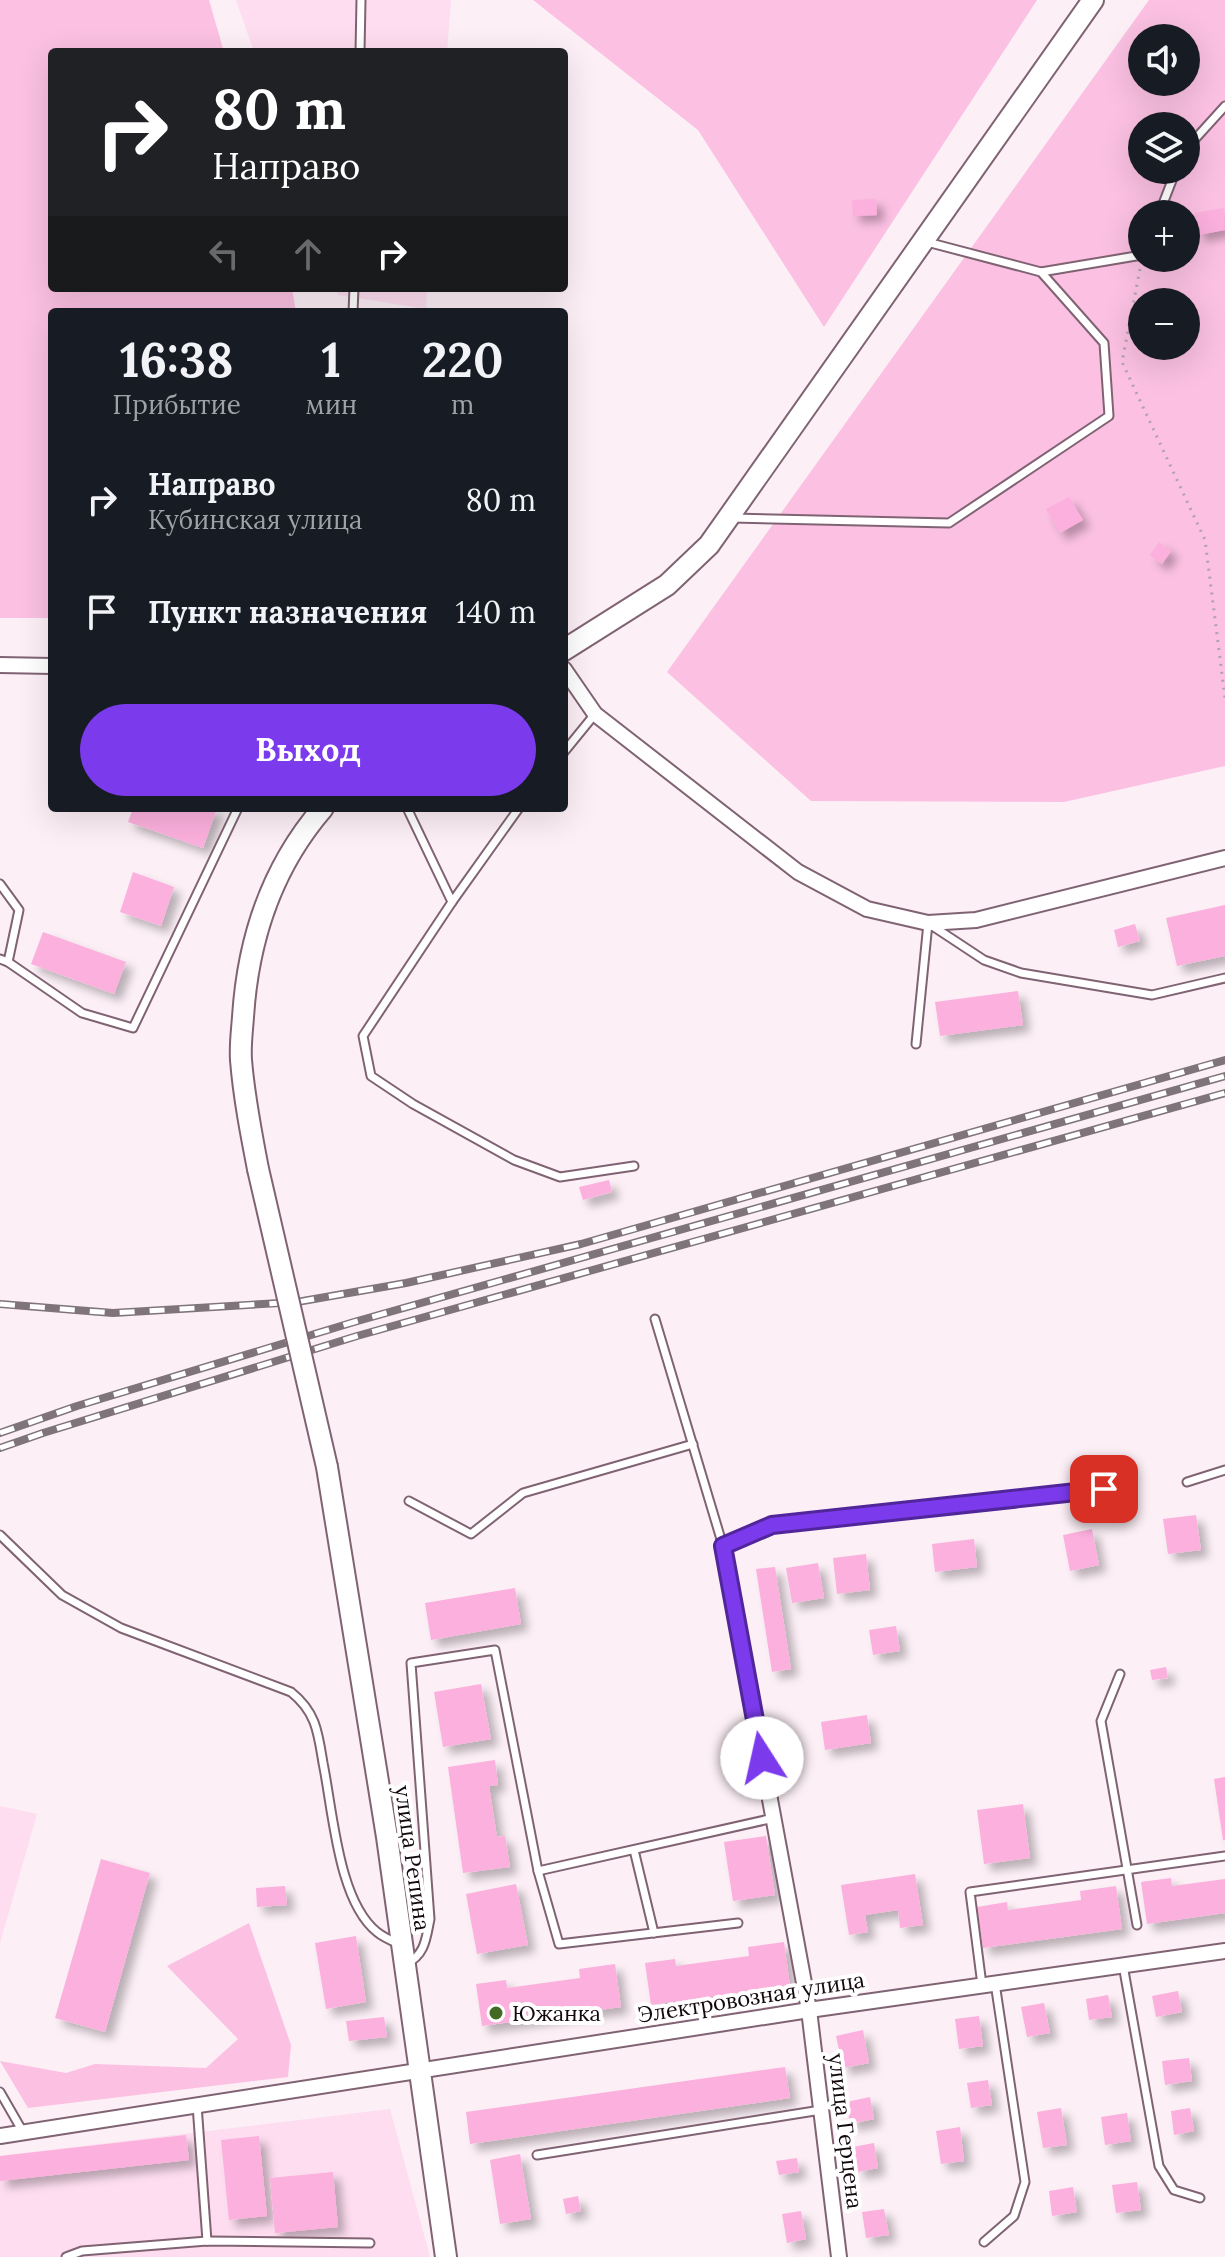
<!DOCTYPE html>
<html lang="ru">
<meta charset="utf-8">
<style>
:root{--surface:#171b24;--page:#20242c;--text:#f1f3f6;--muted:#9ea1a6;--accent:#7c3aed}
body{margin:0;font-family:Lora,serif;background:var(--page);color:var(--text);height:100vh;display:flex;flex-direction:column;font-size:30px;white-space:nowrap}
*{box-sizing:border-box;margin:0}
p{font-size:26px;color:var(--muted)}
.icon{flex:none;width:44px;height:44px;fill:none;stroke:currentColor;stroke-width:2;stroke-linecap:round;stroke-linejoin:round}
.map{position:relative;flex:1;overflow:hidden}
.sheet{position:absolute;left:48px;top:308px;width:520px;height:504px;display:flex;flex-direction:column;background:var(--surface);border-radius:8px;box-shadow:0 8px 32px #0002}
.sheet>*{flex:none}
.top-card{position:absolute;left:48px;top:48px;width:520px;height:244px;border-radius:8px;box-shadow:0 8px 32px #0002;background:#202124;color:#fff;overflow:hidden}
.buttons{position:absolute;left:1128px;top:24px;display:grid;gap:16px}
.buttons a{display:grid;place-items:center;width:72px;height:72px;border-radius:50%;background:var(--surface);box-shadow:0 8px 32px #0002;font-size:40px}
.pin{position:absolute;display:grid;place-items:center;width:68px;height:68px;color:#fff;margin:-34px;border-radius:16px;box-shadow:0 4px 12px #0006}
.me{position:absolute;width:88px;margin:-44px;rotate:350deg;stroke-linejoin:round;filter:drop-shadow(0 0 6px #0008)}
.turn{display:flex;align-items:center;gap:28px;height:168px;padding:0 32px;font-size:36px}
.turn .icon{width:104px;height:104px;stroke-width:2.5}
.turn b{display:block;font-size:56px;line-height:68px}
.lanes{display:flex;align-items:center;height:76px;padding:0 32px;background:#0003;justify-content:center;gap:40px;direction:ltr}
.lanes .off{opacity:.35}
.eta{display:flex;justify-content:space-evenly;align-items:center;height:136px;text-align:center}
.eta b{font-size:48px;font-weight:800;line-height:56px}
.button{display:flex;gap:16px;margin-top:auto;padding:16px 32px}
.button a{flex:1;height:92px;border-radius:48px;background:var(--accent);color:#fff;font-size:32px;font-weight:800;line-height:92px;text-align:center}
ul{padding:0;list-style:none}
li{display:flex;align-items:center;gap:24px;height:112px;padding:0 32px}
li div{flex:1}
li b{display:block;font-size:30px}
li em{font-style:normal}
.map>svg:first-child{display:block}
.built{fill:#fdddef}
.green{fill:#fbc0e2;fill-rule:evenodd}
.building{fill:#fcb0dd;filter:url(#shadow)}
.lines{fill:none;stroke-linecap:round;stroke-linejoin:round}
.lane-casing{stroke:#806373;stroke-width:11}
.street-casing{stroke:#806373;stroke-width:18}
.secondary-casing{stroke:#806373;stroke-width:24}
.path{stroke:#afa3a9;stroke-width:3;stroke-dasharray:2 6;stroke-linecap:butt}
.lane{stroke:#fff;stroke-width:7}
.street{stroke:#fff;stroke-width:14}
.secondary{stroke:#fff;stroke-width:20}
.rail-casing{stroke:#7f747a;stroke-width:8}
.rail{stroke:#fff;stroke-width:5;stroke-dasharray:15;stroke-linecap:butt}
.secondary-bridge-casing{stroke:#806373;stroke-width:24;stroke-linecap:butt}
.secondary-bridge{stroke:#fff;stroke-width:20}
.route-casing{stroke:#51269a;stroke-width:20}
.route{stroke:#7c3aed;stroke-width:14}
.poi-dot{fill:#436a24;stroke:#fff;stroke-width:3}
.labels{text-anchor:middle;stroke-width:8;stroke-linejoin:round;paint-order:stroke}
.street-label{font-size:22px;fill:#12080e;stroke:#fff}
.poi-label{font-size:22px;fill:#12080e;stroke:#fff;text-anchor:start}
</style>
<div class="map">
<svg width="1225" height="2257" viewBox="0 0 1225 2257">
<defs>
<filter id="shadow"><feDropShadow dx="7" dy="7" stdDeviation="4" flood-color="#0004"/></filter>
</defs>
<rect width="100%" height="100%" fill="#fceff6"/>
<g class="built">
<polygon points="236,0 451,0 447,52 254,52"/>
<polygon points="336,288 427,288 426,309 338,295"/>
<polygon points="0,1806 37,1814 0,1943"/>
<polygon points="390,2109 430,2257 0,2257 0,2156"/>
</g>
<g class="green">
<polygon points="0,0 209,0 224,52 52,52 52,288 292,288 296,312 52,312 52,618 0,618"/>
<polygon points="533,0 1037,0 824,327 698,130"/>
<path d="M1149 0H1225V766L1064 802 811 801 667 672ZM1142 38H1186V82H1142ZM1142 126H1186V170H1142ZM1142 214H1186V258H1142ZM1142 302H1186V346H1142Z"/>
<polygon points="249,1923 291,2045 288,2077 28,2108 0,2061 66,2073 95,2064 206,2068 238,2039 167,1966"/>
</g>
<g class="building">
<polygon points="876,199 877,215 853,216 852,200"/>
<polygon points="1224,208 1225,230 1198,235 1194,213"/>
<polygon points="1069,497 1083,520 1060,533 1046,509"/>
<polygon points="1159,542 1171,551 1162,564 1150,555"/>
<polygon points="133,808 217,808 203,848 128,822"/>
<polygon points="133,872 174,887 161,926 120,912"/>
<polygon points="1225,905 1225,956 1177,966 1166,918"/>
<polygon points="1135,924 1140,941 1118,947 1114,930"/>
<polygon points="43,932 126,962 114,994 31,964"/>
<polygon points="1018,991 1023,1025 940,1036 935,1002"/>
<polygon points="609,1180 612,1192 583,1200 579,1187"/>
<polygon points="1196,1515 1201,1550 1168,1554 1163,1519"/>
<polygon points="1092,1529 1099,1565 1070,1571 1063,1535"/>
<polygon points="974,1539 977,1567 935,1572 932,1544"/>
<polygon points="866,1554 870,1590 837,1594 833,1558"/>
<polygon points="818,1563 824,1598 792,1603 786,1568"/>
<polygon points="775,1567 791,1669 772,1672 756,1569"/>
<polygon points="515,1588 521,1624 431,1640 425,1603"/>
<polygon points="896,1626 900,1651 873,1655 869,1630"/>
<polygon points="1166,1667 1168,1678 1152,1680 1150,1670"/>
<polygon points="481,1684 491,1739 443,1747 434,1692"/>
<polygon points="867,1715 871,1743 825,1750 821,1722"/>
<polygon points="495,1760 498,1785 489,1786 497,1837 505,1836 510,1867 463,1873 448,1767"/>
<polygon points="1225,1777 1225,1840 1223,1840 1214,1779"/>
<polygon points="1023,1804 1030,1858 984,1864 977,1810"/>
<polygon points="766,1836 775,1895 733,1901 724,1842"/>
<polygon points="101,1859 150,1873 105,2032 55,2018"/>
<polygon points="915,1874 923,1925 900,1928 898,1910 865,1915 868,1932 849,1935 841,1885"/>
<polygon points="1171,1878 1172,1886 1225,1879 1225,1913 1147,1924 1141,1882"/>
<polygon points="516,1884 528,1945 477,1954 466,1894"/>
<polygon points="285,1886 287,1905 257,1907 256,1888"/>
<polygon points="1116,1886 1122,1929 983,1948 977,1907 1007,1902 1008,1910 1081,1900 1080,1891"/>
<polygon points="356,1936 366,2002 326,2009 315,1943"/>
<polygon points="784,1942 790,1986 651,2005 645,1963 675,1959 676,1966 749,1956 748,1947"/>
<polygon points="615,1964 621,2007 482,2026 476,1984 506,1980 507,1988 580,1978 579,1969"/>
<polygon points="1178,1991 1182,2012 1156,2017 1152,1996"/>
<polygon points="1108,1995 1112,2017 1089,2020 1086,1999"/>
<polygon points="1044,2003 1050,2033 1027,2037 1021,2007"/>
<polygon points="979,2016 983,2046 959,2049 955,2019"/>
<polygon points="384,2017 387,2037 349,2041 346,2021"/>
<polygon points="863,2030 869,2063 843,2068 836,2036"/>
<polygon points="1189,2058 1192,2081 1165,2085 1162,2061"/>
<polygon points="785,2067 790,2098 470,2144 466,2112"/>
<polygon points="988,2080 992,2105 971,2108 967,2083"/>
<polygon points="870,2097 874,2119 850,2124 846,2102"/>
<polygon points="1061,2108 1067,2145 1043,2148 1037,2112"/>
<polygon points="1190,2108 1194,2131 1174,2135 1171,2111"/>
<polygon points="1127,2113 1131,2141 1105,2145 1101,2117"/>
<polygon points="960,2127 964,2161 941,2164 936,2131"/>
<polygon points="186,2135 189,2160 0,2181 0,2156"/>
<polygon points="259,2136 267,2216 229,2220 221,2140"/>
<polygon points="874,2143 878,2168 858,2172 853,2147"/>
<polygon points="520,2154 531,2219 500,2224 490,2160"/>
<polygon points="797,2158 799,2172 779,2175 776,2161"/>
<polygon points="333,2172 338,2227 275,2233 270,2178"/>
<polygon points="1137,2182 1141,2210 1116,2213 1112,2185"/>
<polygon points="1073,2187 1077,2212 1052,2216 1049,2191"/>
<polygon points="578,2196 581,2211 566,2214 563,2199"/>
<polygon points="884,2209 889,2235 866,2238 862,2212"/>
<polygon points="801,2211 806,2239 787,2243 782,2214"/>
</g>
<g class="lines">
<defs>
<g id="lane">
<polyline points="360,52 361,0"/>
<polyline points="1186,149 1225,106"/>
<polyline points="1159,214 1176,170"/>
<polyline points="1041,272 1142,255"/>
<polyline points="353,312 354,288"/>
<polyline points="732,518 949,523 1109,416 1104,343 1041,272 927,242"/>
<polyline points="564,752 595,714"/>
<polyline points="407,808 452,902 363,1036 371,1076 413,1104 514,1160 560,1177 634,1166"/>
<polyline points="0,884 19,910 8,962"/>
<polyline points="452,902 519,808"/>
<polyline points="0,959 8,962 82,1013 133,1028 238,808"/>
<polyline points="916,1044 928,923 984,960 1021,973 1152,995 1225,978"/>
<polyline points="655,1319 723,1546"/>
<polyline points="1187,1482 1225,1470"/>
<polyline points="409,1501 471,1534 523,1493 693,1444"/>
<path d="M0 1535 62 1595 121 1628 291 1692C316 1712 318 1732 323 1763 333 1811 338 1901 377 1932 383 1937 392 1941 399 1944"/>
<polyline points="1120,1674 1101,1721 1137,1925"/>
<polyline points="634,1850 654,1933"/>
<polyline points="538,1871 559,1944 738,1923"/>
<path d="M406 1964C425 1955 426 1939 430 1919L411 1663 495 1650 538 1871 774 1818"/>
<polyline points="1123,1965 1159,2166 1174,2190 1200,2198"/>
<polyline points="982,1985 970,1892 1225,1856"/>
<polyline points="0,2092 23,2132"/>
<polyline points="197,2105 207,2241"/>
<polyline points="537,2155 821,2110"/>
<polyline points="984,2242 1014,2216 1025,2182 995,1983"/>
<polyline points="66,2257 82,2251 207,2241 370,2243"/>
</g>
<g id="street">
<polyline points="0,665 52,666"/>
<polyline points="564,669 595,714 798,872 867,909 928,923 976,920 1225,858"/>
<polyline points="0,2136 809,2010 1225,1951"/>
<polyline points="839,2257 809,2010 723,1546 772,1525 1104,1489"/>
</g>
<g id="secondary">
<polyline points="564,650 667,585 709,545 1093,0"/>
<path d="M258 1169C251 1133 244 1097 241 1060 240 1045 242 1031 243 1017 248 939 272 867 323 808"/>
<polyline points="327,1467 387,1837 446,2257"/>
</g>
</defs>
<use href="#lane" class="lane-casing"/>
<use href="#street" class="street-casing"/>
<use href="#secondary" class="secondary-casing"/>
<polyline class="path" points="1140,269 1122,362 1205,540 1225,698"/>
<use href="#lane" class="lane"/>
<use href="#street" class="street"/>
<use href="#secondary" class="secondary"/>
<defs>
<g id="rail">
<polyline points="0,1304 113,1313 297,1302 406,1283 581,1244 1225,1060"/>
<polyline points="0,1433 77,1406 354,1322 1225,1076"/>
<polyline points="0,1448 43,1433 357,1336 1225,1093"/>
</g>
</defs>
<use href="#rail" class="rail-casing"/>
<use href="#rail" class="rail"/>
<defs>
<polyline id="secondary-bridge" points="258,1169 327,1467"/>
</defs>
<use href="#secondary-bridge" class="secondary-bridge-casing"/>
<use href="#secondary-bridge" class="secondary-bridge"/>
</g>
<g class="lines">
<defs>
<polyline id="route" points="762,1758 723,1546 772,1525 1104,1489"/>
</defs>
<use href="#route" class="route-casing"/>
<use href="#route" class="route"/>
</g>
<circle class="poi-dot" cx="496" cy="2013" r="8"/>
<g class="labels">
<g class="street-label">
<text transform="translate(413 1858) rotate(82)" y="8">улица Репина</text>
<text transform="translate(751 1997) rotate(-9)" y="8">Электровозная улица</text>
<text transform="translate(846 2131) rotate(83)" y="8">улица Герцена</text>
</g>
<g class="poi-label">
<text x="512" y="2021">Южанка</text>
</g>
</g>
</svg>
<div class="buttons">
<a><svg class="icon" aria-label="sound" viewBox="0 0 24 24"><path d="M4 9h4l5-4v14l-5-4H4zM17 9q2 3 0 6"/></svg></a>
<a><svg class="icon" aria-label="layers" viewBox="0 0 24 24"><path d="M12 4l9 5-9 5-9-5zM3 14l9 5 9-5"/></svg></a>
<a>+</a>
<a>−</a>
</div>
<div class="pin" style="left:1104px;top:1489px;background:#d93025"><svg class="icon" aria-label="arrive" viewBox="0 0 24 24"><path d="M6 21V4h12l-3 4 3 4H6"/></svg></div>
<svg class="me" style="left:762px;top:1758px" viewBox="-20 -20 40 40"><circle r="19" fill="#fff"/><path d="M0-13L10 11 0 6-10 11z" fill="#7c3aed"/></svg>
<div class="top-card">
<div class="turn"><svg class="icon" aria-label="right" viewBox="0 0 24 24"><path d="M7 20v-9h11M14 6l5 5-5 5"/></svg><div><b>80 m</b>Направо</div></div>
<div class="lanes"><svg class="icon off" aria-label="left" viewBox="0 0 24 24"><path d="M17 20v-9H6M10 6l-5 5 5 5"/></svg><svg class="icon off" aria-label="ahead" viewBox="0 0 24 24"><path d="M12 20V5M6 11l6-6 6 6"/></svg><svg class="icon" aria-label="right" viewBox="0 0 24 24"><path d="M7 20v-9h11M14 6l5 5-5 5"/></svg></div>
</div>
<section class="sheet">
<div class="eta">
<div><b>16:38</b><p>Прибытие</p></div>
<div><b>1</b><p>мин</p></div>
<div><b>220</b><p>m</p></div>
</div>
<ul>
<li><svg class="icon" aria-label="right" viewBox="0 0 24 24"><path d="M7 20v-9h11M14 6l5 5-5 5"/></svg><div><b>Направо</b><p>Кубинская улица</p></div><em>80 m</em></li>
<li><svg class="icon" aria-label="arrive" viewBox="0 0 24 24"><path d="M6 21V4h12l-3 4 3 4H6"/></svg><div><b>Пункт назначения</b></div><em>140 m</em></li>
</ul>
<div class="button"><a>Выход</a></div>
</section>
</div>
